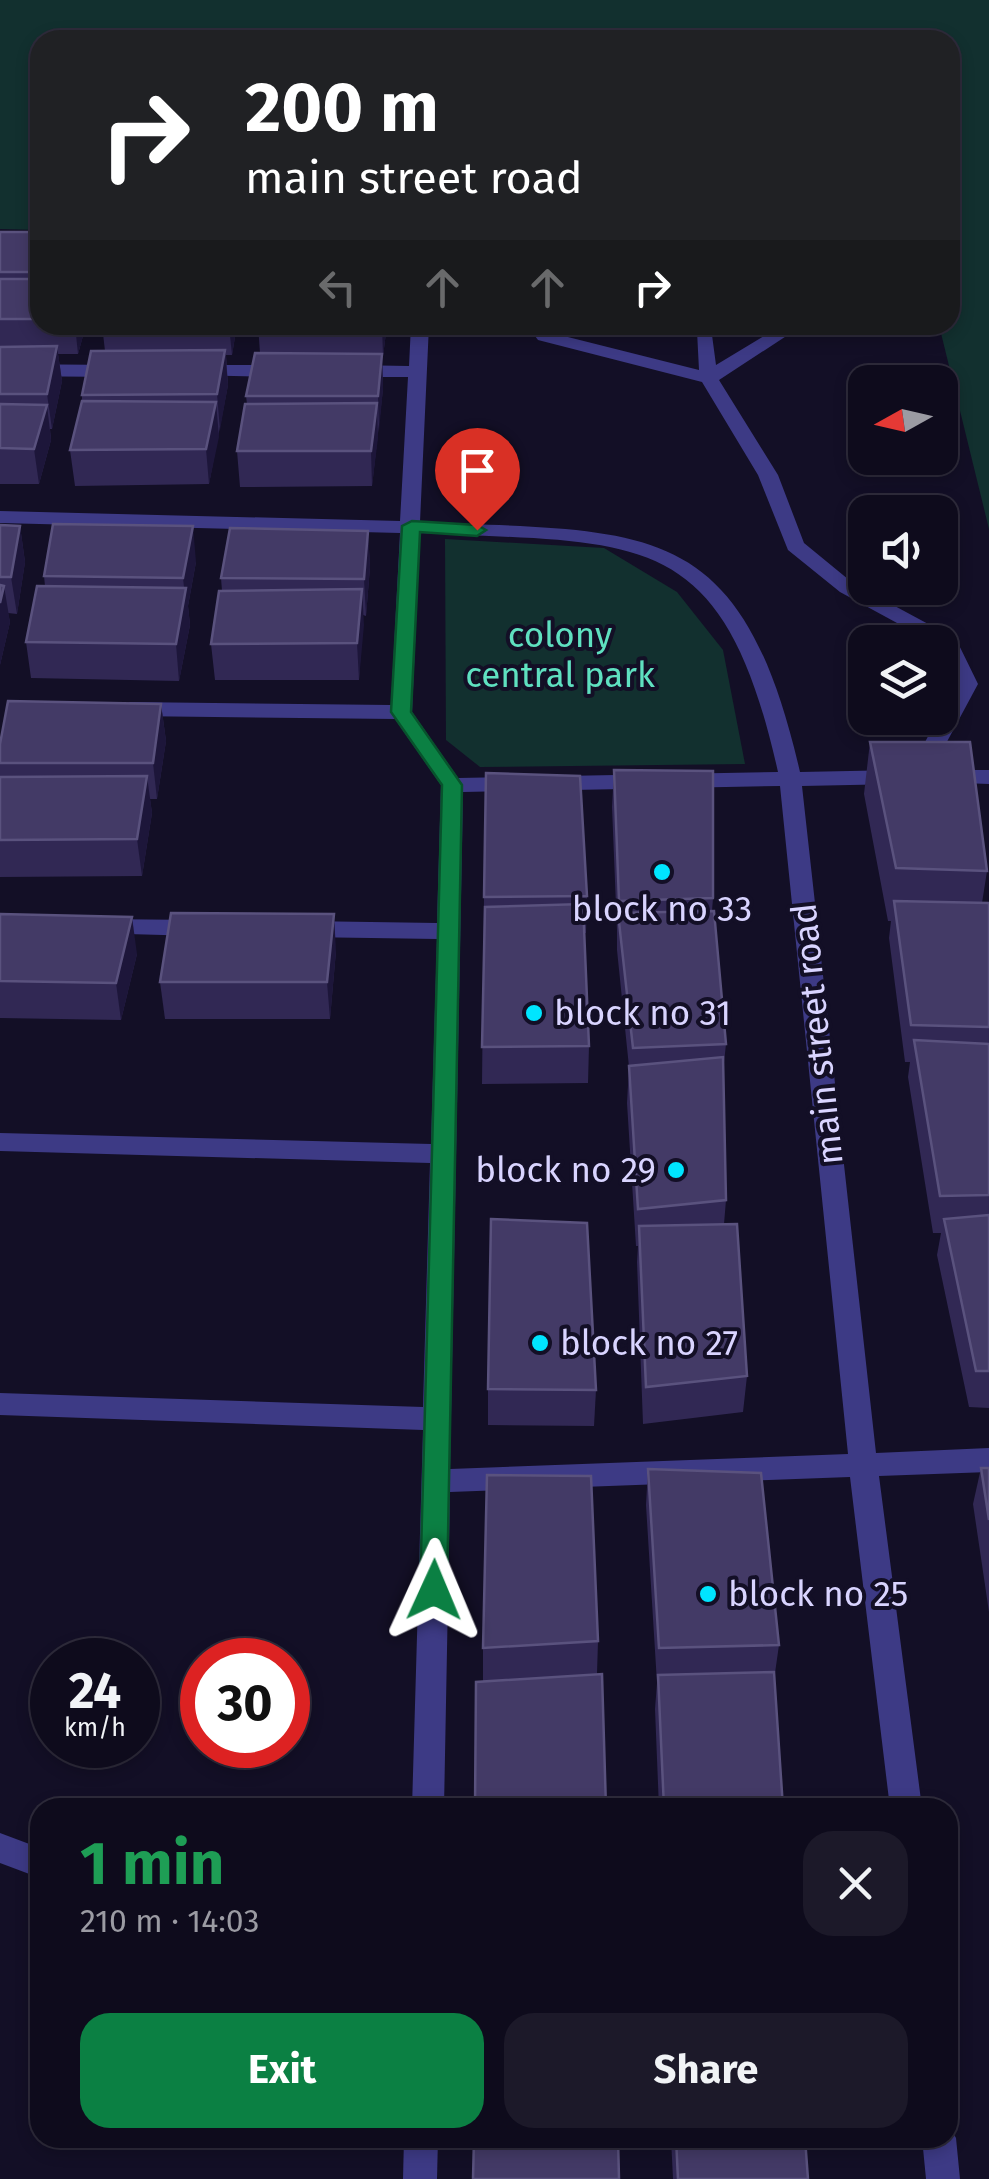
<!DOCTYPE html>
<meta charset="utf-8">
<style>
:root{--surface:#0e0b1c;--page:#1c1929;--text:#f1f3f6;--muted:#9b9ba3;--line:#2e2b3b;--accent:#0b8043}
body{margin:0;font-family:"Fira Sans",sans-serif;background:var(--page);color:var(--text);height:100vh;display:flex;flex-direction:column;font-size:38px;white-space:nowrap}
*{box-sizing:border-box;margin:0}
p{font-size:32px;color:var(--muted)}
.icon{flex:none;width:55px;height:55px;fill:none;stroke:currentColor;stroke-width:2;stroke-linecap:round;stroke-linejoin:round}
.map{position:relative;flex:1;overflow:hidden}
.side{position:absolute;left:30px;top:1798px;width:928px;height:350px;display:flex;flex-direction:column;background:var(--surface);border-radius:30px;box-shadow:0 5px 15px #0003,0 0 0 2px var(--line)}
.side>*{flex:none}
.guide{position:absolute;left:30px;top:30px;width:930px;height:305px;border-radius:30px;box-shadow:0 5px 15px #0003,0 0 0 2px var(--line);background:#202124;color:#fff;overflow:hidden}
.needle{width:65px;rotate:262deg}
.buttons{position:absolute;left:848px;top:365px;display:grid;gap:20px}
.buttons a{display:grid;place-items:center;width:110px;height:110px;border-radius:20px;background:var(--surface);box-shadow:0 5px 15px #0003,0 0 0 2px var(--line);font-size:50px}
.speed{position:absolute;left:30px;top:1638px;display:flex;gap:20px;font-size:50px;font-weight:700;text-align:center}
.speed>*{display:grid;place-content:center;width:130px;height:130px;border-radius:50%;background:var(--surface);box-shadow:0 5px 15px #0003,0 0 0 2px var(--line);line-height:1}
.speed small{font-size:25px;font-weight:400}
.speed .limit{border:15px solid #d22;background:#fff;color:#111}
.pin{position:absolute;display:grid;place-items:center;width:85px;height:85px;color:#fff;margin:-102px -42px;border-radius:50% 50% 50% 0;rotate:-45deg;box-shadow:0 0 10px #0007}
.pin .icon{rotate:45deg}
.me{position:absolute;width:110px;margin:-55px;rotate:1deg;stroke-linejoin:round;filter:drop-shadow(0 0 8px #0008)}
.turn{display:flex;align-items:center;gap:35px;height:210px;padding:0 50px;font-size:45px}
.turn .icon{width:130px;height:130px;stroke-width:2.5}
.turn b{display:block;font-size:70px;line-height:85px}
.lanes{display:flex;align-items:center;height:95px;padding:0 50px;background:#0003;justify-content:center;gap:50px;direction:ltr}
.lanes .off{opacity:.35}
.round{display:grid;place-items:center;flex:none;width:105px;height:105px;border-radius:30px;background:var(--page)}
.headline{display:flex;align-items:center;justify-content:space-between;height:170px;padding:0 50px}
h1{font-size:60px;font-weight:700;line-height:75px;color:#1e9e55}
.cta{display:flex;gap:20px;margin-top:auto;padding:20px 50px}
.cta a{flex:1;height:115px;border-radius:30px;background:var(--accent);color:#fff;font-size:40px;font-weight:700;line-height:115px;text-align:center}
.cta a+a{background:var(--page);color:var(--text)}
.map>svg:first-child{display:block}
.green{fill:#12302f}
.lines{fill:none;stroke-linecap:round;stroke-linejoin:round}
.service{fill:#3d3a85;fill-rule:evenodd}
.minor{fill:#3d3a85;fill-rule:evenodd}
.wall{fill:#312854}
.shaded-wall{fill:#1d163a}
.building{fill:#433a66;stroke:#5a527e;stroke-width:2.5}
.route{fill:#0b8043;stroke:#07532c;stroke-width:2.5}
.poi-dot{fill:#00e5ff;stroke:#130f26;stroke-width:4}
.labels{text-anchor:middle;stroke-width:8;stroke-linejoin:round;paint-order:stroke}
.park-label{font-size:35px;fill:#5fe0c0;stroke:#130f26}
.poi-label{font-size:35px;fill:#d9d4ff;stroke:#130f26;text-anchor:start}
.street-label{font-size:35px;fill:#d9d4ff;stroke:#130f26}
</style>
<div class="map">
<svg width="989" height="2179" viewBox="0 0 989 2179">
<rect width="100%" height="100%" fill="#130f26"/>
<g class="green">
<polygon points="0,0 989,0 989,529 939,325 950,325 950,40 40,40 40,230 0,229"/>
<polygon points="445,539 604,548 677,592 723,650 745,764 480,767 446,740"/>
</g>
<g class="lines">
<polygon class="service" points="782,325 794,325 797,329 719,380 778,475 804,543 854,584 956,639 978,684 928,777 920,779 909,772 956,684 940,642 932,642 840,592 788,550 758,475 702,382 538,340 535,336 544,331 699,370 697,331 709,331 712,335 716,365"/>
<g class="minor">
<path d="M411 325H429L420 522C650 532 741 516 800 772L899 770 910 777 899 784 802 786 876 1453 989 1448V1472L879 1476 922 1808H890L850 1477 450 1492 444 1808H412L423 1430 0 1415V1393L423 1407 430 1163 0 1151V1133L431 1144 437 939 304 937 292 929 304 921 437 923 441 785 395 719 130 716 119 709 130 702 391 705 400 533 0 523V511L400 521 408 377H350L341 371 350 365 409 366ZM420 533C641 544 723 525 778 772L458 778 412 712ZM780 786 848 1454 450 1469 463 792Z"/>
<polygon points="0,364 120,365 129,371 120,377 0,376"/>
<polygon points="195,365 285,365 294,371 285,377 188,375 188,367"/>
<polygon points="944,770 989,770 989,784 936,782 933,777 936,772"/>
<polygon points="99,919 199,920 211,928 199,936 91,933 87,927"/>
<polygon points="0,1833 40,1848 40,1878 0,1863"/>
<polygon points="948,2124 956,2138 960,2179 926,2179 922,2138 948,2138"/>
<polygon points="404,2138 438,2138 437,2179 403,2179"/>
</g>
</g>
<g class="wall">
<polygon points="0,232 40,232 40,325 86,325 78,354 58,354 62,381 52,429 50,429 51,440 39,484 0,484"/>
<polygon points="102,325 237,325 232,355 226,355 228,385 209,484 75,486 70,450 82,401 82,395 105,351"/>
<polygon points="258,325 387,325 383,356 382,356 383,389 372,486 240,487 237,451 247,404 246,396 260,353"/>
<polygon points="0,525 20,526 25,562 17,614 8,613 10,622 0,665"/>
<polygon points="368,531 370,567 366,616 363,615 359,680 215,680 211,644 222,591 221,578"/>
<polygon points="196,562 188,606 190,625 179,681 31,678 26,642 45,586 44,576"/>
<polygon points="161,704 166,741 157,799 150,799 152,813 142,876 0,877 0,744"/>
<polygon points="870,742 987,871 982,903 989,903 989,1408 969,1407 937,1255 941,1233 933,1233 908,1077 910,1062 905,1062 889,938 891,921 888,921 864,794"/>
<polygon points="614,770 713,898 712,911 726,1044 723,1072 726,1200 724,1224 747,1376 743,1412 643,1424 637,1262 638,1246 636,1246 627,1103 629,1067 617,950 617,931 612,807"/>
<polygon points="587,896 586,933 584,933 589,1046 588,1083 482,1084 484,897"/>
<polygon points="0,914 137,954 121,1020 0,1018"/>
<polygon points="336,951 330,1019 165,1019 160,982"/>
<polygon points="488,1389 596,1390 594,1426 488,1425"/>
<polygon points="981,1468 989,1468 989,1612 973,1504"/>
<polygon points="648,1469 779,1645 774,1680 783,1808 659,1808 655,1709 657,1683 646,1505"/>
<polygon points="598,1641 597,1674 483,1682 483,1648"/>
<polygon points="671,2138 805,2138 808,2179 673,2179"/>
</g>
<g class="shaded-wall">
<polygon points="75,325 86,325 78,354"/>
<polygon points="229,325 237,325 232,355"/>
<polygon points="382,325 387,325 383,356"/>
<polygon points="57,346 62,381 52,429 47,394"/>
<polygon points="225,350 228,385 220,430 217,394"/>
<polygon points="382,354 383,389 379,431 378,396"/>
<polygon points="216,402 219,437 209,484 206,449"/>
<polygon points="377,403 378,438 372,486 371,451"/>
<polygon points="47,405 51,440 39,484 34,449"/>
<polygon points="20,526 25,562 17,614 11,577"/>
<polygon points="193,526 196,562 188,606 190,625 179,681 176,644 185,596 183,578"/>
<polygon points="368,531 370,567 366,616 364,579"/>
<polygon points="4,586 10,622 0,665 0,603"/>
<polygon points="362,589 364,625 359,680 357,643"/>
<polygon points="161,704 166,741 157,799 153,763"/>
<polygon points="147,776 152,813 142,876 137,839"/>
<polygon points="334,914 336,951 330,1019 327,982"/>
<polygon points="132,917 137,954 121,1020 116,983"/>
</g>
<g class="building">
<rect x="0" y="232" width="40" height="40"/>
<rect x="0" y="279" width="40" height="40"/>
<polygon points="57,346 47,394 0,394 0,347"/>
<polygon points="225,350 217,394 82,395 91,351"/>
<polygon points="255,353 382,354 378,396 246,396"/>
<polygon points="82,401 216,402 206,449 70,450"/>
<polygon points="377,403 371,451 237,451 245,404"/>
<polygon points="0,404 47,405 34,449 0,448"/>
<polygon points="53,524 193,526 183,578 44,576"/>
<polygon points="0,525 20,526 11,577 0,577"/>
<polygon points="230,528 368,531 364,579 221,578"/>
<polygon points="0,585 4,586 0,603"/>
<polygon points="37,586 186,588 176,644 26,642"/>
<polygon points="362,589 357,643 211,644 219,591"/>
<polygon points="8,701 161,704 153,763 0,763 0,744"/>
<polygon points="870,742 970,742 987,871 896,868"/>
<polygon points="614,770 713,771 713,898 619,901"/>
<polygon points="486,773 580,776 587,896 484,897"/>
<polygon points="147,776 137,839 0,840 0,777"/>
<polygon points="894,901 989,903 989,1027 911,1025"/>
<polygon points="583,904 589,1046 482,1047 485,907"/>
<polygon points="714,911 726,1044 633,1048 618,913"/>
<polygon points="171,913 334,914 327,982 160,982"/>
<polygon points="0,914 132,917 116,983 0,981"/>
<polygon points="914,1040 989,1044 989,1195 940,1196"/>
<polygon points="723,1057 726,1200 638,1209 629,1066"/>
<polygon points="989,1215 989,1371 976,1371 944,1219"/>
<polygon points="491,1219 587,1223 596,1390 488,1389"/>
<polygon points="737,1224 747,1376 646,1387 639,1226"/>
<polygon points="981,1468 989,1468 989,1520"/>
<polygon points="648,1469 761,1473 779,1645 659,1648"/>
<polygon points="487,1475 591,1476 598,1641 483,1648"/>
<polygon points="774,1672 783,1808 664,1808 658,1675"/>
<polygon points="602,1674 606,1808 475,1808 476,1682"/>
<polygon points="474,2138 618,2138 619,2179 473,2179"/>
<polygon points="676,2138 805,2138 808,2179 678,2179"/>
</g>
<polygon class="route" points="412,521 477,525 486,530 477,536 420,532 411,712 462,785 447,1590 443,1598 434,1601 424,1598 420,1590 442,785 391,712 402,526"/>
<g class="poi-dot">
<circle cx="662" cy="872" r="10"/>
<circle cx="534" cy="1013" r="10"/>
<circle cx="676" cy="1170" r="10"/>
<circle cx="540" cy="1343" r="10"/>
<circle cx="708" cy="1594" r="10"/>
</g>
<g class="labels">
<g class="park-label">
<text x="560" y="647">colony<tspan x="560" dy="40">central park</tspan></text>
</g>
<g class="poi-label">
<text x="662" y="921" text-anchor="middle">block no 33</text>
<text x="554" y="1025">block no 31</text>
<text x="656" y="1182" text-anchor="end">block no 29</text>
<text x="560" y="1355">block no 27</text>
<text x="728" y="1606">block no 25</text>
</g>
<g class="street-label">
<text transform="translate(817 1034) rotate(-96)" y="12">main street road</text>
</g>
</g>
</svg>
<div class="buttons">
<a><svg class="needle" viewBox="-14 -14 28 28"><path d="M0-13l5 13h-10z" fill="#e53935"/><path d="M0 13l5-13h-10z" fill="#9b9ba3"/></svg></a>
<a><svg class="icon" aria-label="sound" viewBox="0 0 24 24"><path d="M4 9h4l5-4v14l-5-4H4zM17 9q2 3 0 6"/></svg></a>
<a><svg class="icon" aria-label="layers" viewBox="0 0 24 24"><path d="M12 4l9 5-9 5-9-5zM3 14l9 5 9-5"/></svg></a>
</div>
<div class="speed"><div>24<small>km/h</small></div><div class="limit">30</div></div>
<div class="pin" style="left:477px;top:530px;background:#d93025"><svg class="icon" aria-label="arrive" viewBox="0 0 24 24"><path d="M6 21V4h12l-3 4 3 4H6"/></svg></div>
<svg class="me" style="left:434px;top:1590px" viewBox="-20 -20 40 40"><path d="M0-17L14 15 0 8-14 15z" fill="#0b8043" stroke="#fff" stroke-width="4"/></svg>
<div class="guide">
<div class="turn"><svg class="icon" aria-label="right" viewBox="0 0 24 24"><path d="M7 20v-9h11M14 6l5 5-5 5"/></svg><div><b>200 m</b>main street road</div></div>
<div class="lanes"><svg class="icon off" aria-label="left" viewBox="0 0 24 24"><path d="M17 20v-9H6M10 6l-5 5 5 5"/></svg><svg class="icon off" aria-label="ahead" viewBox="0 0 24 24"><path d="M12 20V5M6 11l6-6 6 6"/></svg><svg class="icon off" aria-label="ahead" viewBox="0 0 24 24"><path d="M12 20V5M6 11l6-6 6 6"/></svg><svg class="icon" aria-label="right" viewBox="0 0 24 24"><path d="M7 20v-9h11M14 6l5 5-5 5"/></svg></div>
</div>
<section class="side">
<div class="headline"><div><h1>1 min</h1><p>210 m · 14:03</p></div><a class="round"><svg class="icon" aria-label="close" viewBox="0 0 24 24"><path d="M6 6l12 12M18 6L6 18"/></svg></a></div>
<div class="cta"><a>Exit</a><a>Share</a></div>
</section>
</div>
